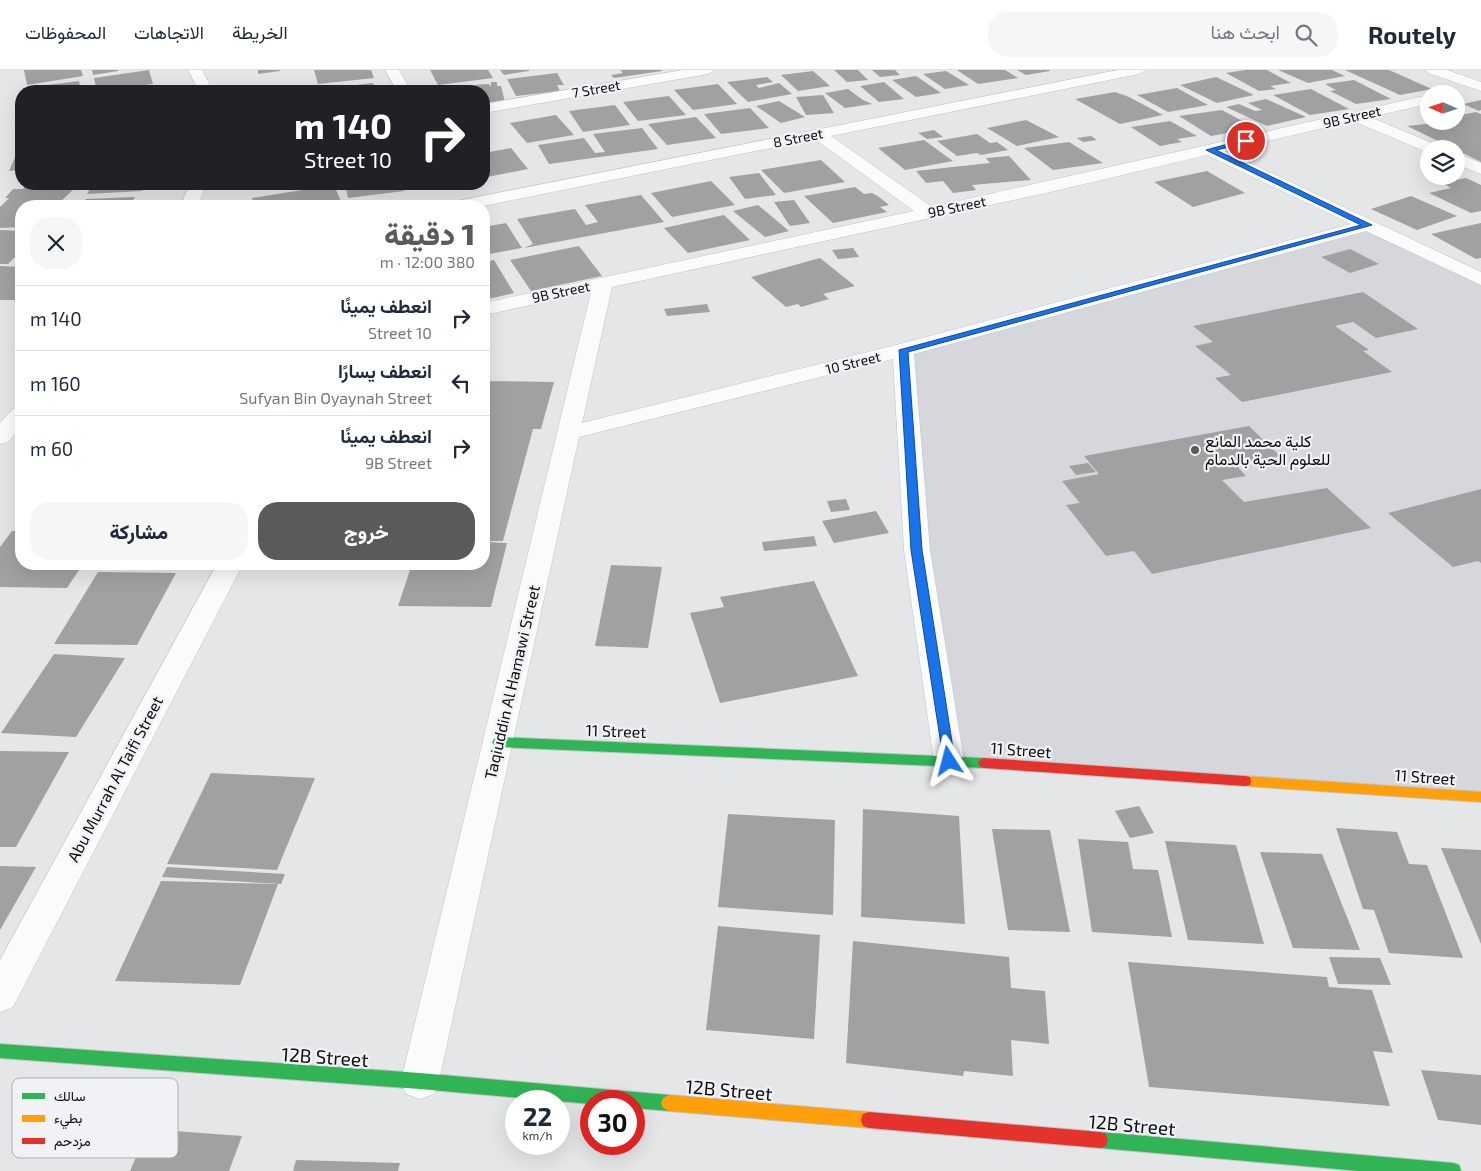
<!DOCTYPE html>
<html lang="ar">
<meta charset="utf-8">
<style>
:root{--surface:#fff;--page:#f6f6f7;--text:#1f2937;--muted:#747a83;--line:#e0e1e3;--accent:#595a5b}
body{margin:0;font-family:"Exo 2",Vazirmatn,sans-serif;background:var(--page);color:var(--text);direction:rtl;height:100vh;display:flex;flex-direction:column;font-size:19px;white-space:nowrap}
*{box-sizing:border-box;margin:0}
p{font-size:16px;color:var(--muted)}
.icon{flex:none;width:28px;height:28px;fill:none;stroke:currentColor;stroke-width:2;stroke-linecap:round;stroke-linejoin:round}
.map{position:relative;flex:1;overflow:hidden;direction:ltr}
.drawer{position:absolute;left:15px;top:130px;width:475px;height:370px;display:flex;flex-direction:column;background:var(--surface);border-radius:20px;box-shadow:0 5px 20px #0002;direction:rtl}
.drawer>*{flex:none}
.hud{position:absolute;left:15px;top:15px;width:475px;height:105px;border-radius:20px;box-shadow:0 5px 20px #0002;direction:rtl;background:#202124;color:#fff;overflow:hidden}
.needle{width:32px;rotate:273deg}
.fabs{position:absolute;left:1420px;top:15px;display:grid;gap:10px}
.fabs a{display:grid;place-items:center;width:45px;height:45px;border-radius:50%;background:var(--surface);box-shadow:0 5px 20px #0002;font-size:25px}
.speed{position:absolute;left:505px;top:1020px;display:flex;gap:10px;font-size:25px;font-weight:700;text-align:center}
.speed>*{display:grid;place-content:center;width:65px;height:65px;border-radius:50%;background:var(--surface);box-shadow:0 5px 20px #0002;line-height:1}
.speed small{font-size:12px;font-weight:400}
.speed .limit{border:8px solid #d22;background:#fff;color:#111}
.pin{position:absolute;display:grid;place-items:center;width:42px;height:42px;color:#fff;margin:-21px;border:2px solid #fff;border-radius:50%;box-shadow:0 1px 5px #0007}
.me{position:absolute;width:55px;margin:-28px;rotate:351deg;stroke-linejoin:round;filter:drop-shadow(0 0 4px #0008)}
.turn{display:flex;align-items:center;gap:18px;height:105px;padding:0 15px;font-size:22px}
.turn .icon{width:65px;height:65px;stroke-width:2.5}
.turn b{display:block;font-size:35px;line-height:42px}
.round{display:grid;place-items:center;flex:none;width:52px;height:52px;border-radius:20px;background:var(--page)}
.overview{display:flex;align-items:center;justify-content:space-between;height:85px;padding:0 15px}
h1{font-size:30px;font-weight:800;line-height:38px;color:var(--accent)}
.action{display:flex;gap:10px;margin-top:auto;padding:10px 15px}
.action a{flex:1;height:58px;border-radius:20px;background:var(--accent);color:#fff;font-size:20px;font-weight:800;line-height:58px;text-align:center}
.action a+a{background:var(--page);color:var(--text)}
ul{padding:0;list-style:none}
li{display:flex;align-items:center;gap:15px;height:65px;padding:0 15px;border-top:1px solid var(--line)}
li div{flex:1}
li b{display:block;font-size:19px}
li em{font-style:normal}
header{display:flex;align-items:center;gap:30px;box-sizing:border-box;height:70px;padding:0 25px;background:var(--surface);border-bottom:1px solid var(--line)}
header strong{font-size:24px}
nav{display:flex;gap:28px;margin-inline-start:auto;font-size:18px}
.search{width:350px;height:45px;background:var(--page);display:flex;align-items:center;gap:12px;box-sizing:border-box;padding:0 18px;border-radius:20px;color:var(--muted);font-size:19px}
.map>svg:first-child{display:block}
.built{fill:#d5d7dd}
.building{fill:#a1a1a2}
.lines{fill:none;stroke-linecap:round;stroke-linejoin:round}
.street-casing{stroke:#c2c3c4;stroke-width:1}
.fast-casing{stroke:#c2c3c4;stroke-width:2}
.slow-casing{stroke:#c2c3c4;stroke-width:2}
.jam-casing{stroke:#c2c3c4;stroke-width:2}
.street{fill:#fbfbfb;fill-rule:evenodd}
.fast{fill:#30b455;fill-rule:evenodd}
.slow{fill:#ff9f0a;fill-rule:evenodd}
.jam{fill:#e5322d;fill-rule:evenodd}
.route{fill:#1a73e8;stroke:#114b97}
.poi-dot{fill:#595a5b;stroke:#f1f2f6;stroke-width:2}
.labels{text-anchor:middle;stroke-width:4.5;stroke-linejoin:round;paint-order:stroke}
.far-street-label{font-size:14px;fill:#0e0e0f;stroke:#f1f2f6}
.poi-label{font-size:16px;fill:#0e0e0f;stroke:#f1f2f6;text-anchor:start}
.street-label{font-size:16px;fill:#0e0e0f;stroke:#f1f2f6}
.near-street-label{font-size:19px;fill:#0e0e0f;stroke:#f1f2f6}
.key{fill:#f1f2f6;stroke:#adaeb1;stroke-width:1}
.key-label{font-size:14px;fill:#0e0e0f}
</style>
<header>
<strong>Routely</strong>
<div class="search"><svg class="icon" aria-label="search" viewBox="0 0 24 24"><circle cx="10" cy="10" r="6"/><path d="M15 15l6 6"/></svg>ابحث هنا</div>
<nav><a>الخريطة</a><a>الاتجاهات</a><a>المحفوظات</a></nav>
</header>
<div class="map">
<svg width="1481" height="1101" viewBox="0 0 1481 1101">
<rect width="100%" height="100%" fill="#e5e6e7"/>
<polygon class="built" points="1368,155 1481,211 1481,727 949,691 903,280"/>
<g class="building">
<polygon points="24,0 81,0 83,6 27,15"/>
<polygon points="92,0 118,0 118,1 93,5"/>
<polygon points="149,0 153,14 97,21 94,8"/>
<polygon points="258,0 280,0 280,1 258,4"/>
<polygon points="314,0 371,0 374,8 318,14"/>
<polygon points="430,0 488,0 493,8 438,15"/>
<polygon points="500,0 529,0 529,1 504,5"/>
<polygon points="620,0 662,0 662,1 614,8 611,5 623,3"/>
<polygon points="834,0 858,0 868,10 847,12"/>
<polygon points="872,0 895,0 900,5 880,7"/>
<polygon points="957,0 1005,0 1018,8 978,14"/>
<polygon points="1017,0 1050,0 1050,1 1026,5"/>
<polygon points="1245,0 1267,0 1291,13 1270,16 1276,19 1259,21 1226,3"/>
<polygon points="1278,0 1332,0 1345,6 1308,13"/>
<polygon points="1345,0 1389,0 1432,19 1400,25"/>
<polygon points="813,1 830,16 798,21 781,5"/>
<polygon points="946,1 969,15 945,19 923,4"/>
<polygon points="557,3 564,15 557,15 560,21 516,26 507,9"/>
<polygon points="916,6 941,23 916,27 892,10"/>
<polygon points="767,7 773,12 756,15 759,18 779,13 792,24 748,32 727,12"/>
<polygon points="1216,7 1254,25 1217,33 1180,15"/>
<polygon points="1354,10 1391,29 1356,34 1330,21 1336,20 1325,14"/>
<polygon points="79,11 81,21 24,21 23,18"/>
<polygon points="491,12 497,12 497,16 501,16 505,32 484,34 484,21 447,21 446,17 489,14 491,17"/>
<polygon points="884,12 904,29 879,32 860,16"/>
<polygon points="373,13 376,21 324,21 323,19"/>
<polygon points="718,14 737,34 693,40 674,20"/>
<polygon points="1177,18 1208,35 1168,42 1137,25"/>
<polygon points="848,19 863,30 872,34 845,38 825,23"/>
<polygon points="1311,19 1349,39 1310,45 1273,25"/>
<polygon points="1115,22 1129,27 1163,45 1120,54 1075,29"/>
<polygon points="823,25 834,43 806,45 796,27"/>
<polygon points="669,26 686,45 638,51 623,32"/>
<polygon points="1266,29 1306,47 1267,56 1226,37 1239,34 1255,41 1262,40 1248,33"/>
<polygon points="1481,30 1481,40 1479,41 1463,34"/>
<polygon points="779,31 805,47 781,53 756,36"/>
<polygon points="615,35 630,55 583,62 569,41"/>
<polygon points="750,38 769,58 721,64 704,44"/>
<polygon points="1222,40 1255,58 1211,66 1179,46"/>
<polygon points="1476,42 1481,44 1481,92 1407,56 1456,51 1456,46"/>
<polygon points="556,45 574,65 527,73 510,53"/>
<polygon points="696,47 716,68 667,75 648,54"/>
<polygon points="1026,50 1059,67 1017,76 987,58"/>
<polygon points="1170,51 1197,66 1177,69 1182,72 1160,76 1131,57"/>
<polygon points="642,58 658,79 549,94 538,75 584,68 595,83 605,82 593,64"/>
<polygon points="934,60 943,67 927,69 918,63"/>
<polygon points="977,64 990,73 997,72 1008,80 981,85 977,83 957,86 937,71"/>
<polygon points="1091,66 1097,70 1083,72 1077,68"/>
<polygon points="924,70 953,91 905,100 878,78"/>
<polygon points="1069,72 1103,93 1053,100 1024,78"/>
<polygon points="21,74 21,100 9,101"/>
<polygon points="511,78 528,99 487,107 484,102 484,83"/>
<polygon points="1009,86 1031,110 972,115 976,120 953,123 943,111 926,113 916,101 990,93 986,88"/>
<polygon points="821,90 845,112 784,123 761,100"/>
<polygon points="1207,101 1245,123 1193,137 1154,112"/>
<polygon points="759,103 776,125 745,129 729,107"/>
<polygon points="1466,108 1481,115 1481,141 1471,143 1429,123 1451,118 1442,113"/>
<polygon points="711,111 735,135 672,147 651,123"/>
<polygon points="27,114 79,114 56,136 21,136 21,157 0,158 0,137 9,128 5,128 13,119 23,119"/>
<polygon points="93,114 146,114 142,121 87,124"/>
<polygon points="264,114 298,114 299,115 266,120"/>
<polygon points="345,114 402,114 404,121 348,128"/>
<polygon points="334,115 343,136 254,136 252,128"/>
<polygon points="855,117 864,124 872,123 879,127 889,135 880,137 887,142 833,153 804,126"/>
<polygon points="641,125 664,152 524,178 533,174 517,149 575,139 586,155 598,152 585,135"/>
<polygon points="1411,126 1457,146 1417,160 1371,139"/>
<polygon points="135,127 129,136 80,136 86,129"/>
<polygon points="794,130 810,153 790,156 774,132"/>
<polygon points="758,135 789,161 765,167 733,141"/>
<polygon points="724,145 750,170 688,183 664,158"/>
<polygon points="506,153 522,178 484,185 484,157"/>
<polygon points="1481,153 1481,188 1476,189 1431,164"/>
<polygon points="0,160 21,161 21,185 17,185 8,194 0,194"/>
<polygon points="579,176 602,206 531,221 510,190"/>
<polygon points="853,178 859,187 838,189 832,180"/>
<polygon points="1350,179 1379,194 1350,203 1321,187"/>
<polygon points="820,188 855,216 823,224 829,229 801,237 798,234 786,237 751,207"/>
<polygon points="494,190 514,223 484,230 484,192"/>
<polygon points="0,196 21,197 21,230 0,230"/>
<polygon points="1363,222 1418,259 1376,268 1353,252 1335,256 1369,280 1363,281 1392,302 1242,332 1215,308 1231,305 1195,276 1213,272 1193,256"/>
<polygon points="707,234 710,242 667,246 664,239"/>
<polygon points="484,311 554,312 541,359 533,359 503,471 484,471"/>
<polygon points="1249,356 1280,386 1235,394 1246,406 1222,410 1244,432 1327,418 1371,458 1152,504 1134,481 1106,486 1066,435 1080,433 1062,411 1099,404 1084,386"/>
<polygon points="1088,393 1096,402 1076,405 1069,396"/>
<polygon points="1481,419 1481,493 1478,491 1453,497 1388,443"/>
<polygon points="846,429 850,440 831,442 827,431"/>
<polygon points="876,441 889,463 834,473 822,451"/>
<polygon points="12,461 21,461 21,494 83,494 67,518 0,517 0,477"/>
<polygon points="814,466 817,476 764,481 762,472"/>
<polygon points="484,472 507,473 491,537 398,536 412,494 484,494"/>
<polygon points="611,495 662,497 648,578 595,576"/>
<polygon points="98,502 176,503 137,575 54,574"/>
<polygon points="814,511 858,606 720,633 690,543 724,537 720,527"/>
<polygon points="54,584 125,588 76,667 1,663"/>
<polygon points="0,681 69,682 16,777 0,777"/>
<polygon points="211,703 315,708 277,800 167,794"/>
<polygon points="1139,736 1154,763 1130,768 1115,741"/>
<polygon points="863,739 959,746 965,854 861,847"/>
<polygon points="728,744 835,750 833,845 718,837"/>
<polygon points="1336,758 1397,762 1409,794 1427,795 1463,888 1389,883 1374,840 1363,839"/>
<polygon points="992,759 1050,760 1070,862 1008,860"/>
<polygon points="1078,769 1128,772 1133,799 1158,800 1172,867 1092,862"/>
<polygon points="1165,771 1236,775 1264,874 1188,870"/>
<polygon points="1441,778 1481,780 1481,874"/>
<polygon points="1260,782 1322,784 1360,880 1293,878"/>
<polygon points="0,796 36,797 0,860"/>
<polygon points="167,797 285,804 281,814 162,807"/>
<polygon points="161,811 278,814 240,915 115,911"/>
<polygon points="718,856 820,865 814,969 706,960"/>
<polygon points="853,871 1009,887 1011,918 1045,921 1049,974 1011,970 1013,1006 964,1001 963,1006 846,993"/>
<polygon points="1329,887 1380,888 1391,915 1338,914"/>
<polygon points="1128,892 1327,907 1329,917 1372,920 1393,983 1373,981 1390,1036 1149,1017"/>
<polygon points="1421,1000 1481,1005 1481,1055 1438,1050"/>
<polygon points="148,1059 242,1066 229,1101 130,1101"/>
<polygon points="296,1090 400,1093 398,1101 293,1101"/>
</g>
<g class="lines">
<defs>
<g id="street">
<polygon points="188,0 202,0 213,21 199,21"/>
<polygon points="385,0 399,0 411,21 397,21"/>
<polygon points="683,0 715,0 708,4 484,43 484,34"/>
<path d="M1118 0H1146L1139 4 831 66 932 137 1429 25V34L1370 47 1439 76 1441 79H1429V83L1353 51 1225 81 1481 202V215L1366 161 914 284 930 480 964 691 960 699 949 703 938 699 934 691 904 480 893 289 579 367 439 1011 434 1024 420 1029 406 1024 401 1011 591 222 484 245V233L914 141 815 69 483 136H449L452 132ZM1207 85 1351 154 896 275 582 353 612 217 1046 123Z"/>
<polygon points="1426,0 1447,0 1481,12 1481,21 1428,3"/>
<polygon points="1456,83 1481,93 1481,104 1456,94"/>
<polygon points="190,114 206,114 198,136 180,136"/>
<polygon points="21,337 21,357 8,372 0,374 0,353 13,339"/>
<polygon points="217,494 243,494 13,937 0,942 0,890"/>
</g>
<g id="fast">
<polygon points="498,667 984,688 988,690 990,693 988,696 984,698 498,677 494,675 492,672 494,669"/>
<polygon points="0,974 420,1003 669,1025 675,1028 677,1033 675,1038 669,1041 634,1038 634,1031 591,1031 591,1034 420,1019 0,988"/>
<polygon points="1100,1062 1453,1093 1459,1095 1461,1101 1359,1101 1100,1078 1094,1076 1092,1070 1094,1064"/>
</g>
<g id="slow">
<polygon points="1245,706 1481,722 1481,732 1245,716 1240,715 1239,711 1240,707"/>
<polygon points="669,1025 869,1042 875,1044 877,1050 875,1056 869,1058 669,1041 663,1038 661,1033 663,1028"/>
</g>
<g id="jam">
<polygon points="984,688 1245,706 1250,707 1251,711 1250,715 1245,716 984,698 980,696 978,693 980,690"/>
<polygon points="869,1042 1100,1062 1106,1064 1108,1070 1106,1076 1100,1078 869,1058 863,1056 861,1050 863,1044"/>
</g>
</defs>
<use href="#street" class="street-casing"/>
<use href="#fast" class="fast-casing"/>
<use href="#slow" class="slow-casing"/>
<use href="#jam" class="jam-casing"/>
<use href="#street" class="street"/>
<use href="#fast" class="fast"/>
<use href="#slow" class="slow"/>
<use href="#jam" class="jam"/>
</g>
<polygon class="route" points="1246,69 1248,73 1216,80 1372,155 908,282 922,480 955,691 949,696 944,694 911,480 899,280 1361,155 1206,80"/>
<circle class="poi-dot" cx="1195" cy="380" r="5"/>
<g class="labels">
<g class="far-street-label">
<text transform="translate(596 19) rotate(-10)" y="5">7 Street</text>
<text transform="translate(1352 47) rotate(-13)" y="5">9B Street</text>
<text transform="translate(798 68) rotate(-11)" y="5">8 Street</text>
<text transform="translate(957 137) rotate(-12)" y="5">9B Street</text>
<text transform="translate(561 222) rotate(-12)" y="5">9B Street</text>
<text transform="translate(853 293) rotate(-14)" y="5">10 Street</text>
</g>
<g class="poi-label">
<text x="1205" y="377">كلية محمد المانع<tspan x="1205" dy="18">للعلوم الحية بالدمام</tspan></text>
</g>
<g class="street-label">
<text transform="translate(512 612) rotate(-77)" y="6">Taqiuddin Al Hamawi Street</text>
<text transform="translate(616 661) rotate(2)" y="6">11 Street</text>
<text transform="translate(1021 680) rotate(4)" y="6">11 Street</text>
<text transform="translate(1425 707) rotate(4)" y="6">11 Street</text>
<text transform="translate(115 709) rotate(-62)" y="6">Abu Murrah Al Taifi Street</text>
</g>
<g class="near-street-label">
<text transform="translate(325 987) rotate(4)" y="7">12B Street</text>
<text transform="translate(729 1020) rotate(5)" y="7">12B Street</text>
<text transform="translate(1132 1055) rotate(5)" y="7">12B Street</text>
</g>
</g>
<rect x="12" y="1008" width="166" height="80" rx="8" class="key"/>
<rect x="22" y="1023" width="23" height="6" fill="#30b455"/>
<rect x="22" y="1045" width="23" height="7" fill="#ff9f0a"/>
<rect x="22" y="1068" width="23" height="6" fill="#e5322d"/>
<g class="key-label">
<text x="54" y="1031">سالك</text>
<text x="54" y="1053">بطيء</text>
<text x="54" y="1076">مزدحم</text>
</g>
</svg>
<div class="fabs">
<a><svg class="needle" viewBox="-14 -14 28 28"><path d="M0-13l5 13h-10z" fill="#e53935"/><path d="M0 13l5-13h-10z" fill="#747a83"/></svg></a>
<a><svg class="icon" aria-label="layers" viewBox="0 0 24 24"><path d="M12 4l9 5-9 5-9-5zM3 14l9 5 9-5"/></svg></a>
</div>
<div class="speed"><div>22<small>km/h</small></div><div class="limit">30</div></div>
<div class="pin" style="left:1246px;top:71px;background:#d93025"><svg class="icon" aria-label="arrive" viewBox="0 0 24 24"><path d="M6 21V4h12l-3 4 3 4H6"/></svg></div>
<svg class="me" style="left:949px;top:691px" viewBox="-20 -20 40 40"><path d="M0-17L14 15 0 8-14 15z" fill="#1a73e8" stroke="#fff" stroke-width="4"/></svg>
<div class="hud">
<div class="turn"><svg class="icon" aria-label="right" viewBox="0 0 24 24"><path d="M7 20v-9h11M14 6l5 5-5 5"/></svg><div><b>140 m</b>10 Street</div></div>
</div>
<section class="drawer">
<div class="overview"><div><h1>1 دقيقة</h1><p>380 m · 12:00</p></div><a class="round"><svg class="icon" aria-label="close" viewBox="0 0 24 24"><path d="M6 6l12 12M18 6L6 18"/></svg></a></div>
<ul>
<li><svg class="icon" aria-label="right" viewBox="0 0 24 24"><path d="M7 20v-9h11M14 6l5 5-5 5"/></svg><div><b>انعطف يمينًا</b><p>10 Street</p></div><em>140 m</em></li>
<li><svg class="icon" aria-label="left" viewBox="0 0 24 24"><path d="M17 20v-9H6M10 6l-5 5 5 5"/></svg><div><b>انعطف يسارًا</b><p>Sufyan Bin Oyaynah Street</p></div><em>160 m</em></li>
<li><svg class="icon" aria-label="right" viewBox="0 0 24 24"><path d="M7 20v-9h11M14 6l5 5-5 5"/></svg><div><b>انعطف يمينًا</b><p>9B Street</p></div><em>60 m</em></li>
</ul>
<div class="action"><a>خروج</a><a>مشاركة</a></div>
</section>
</div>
